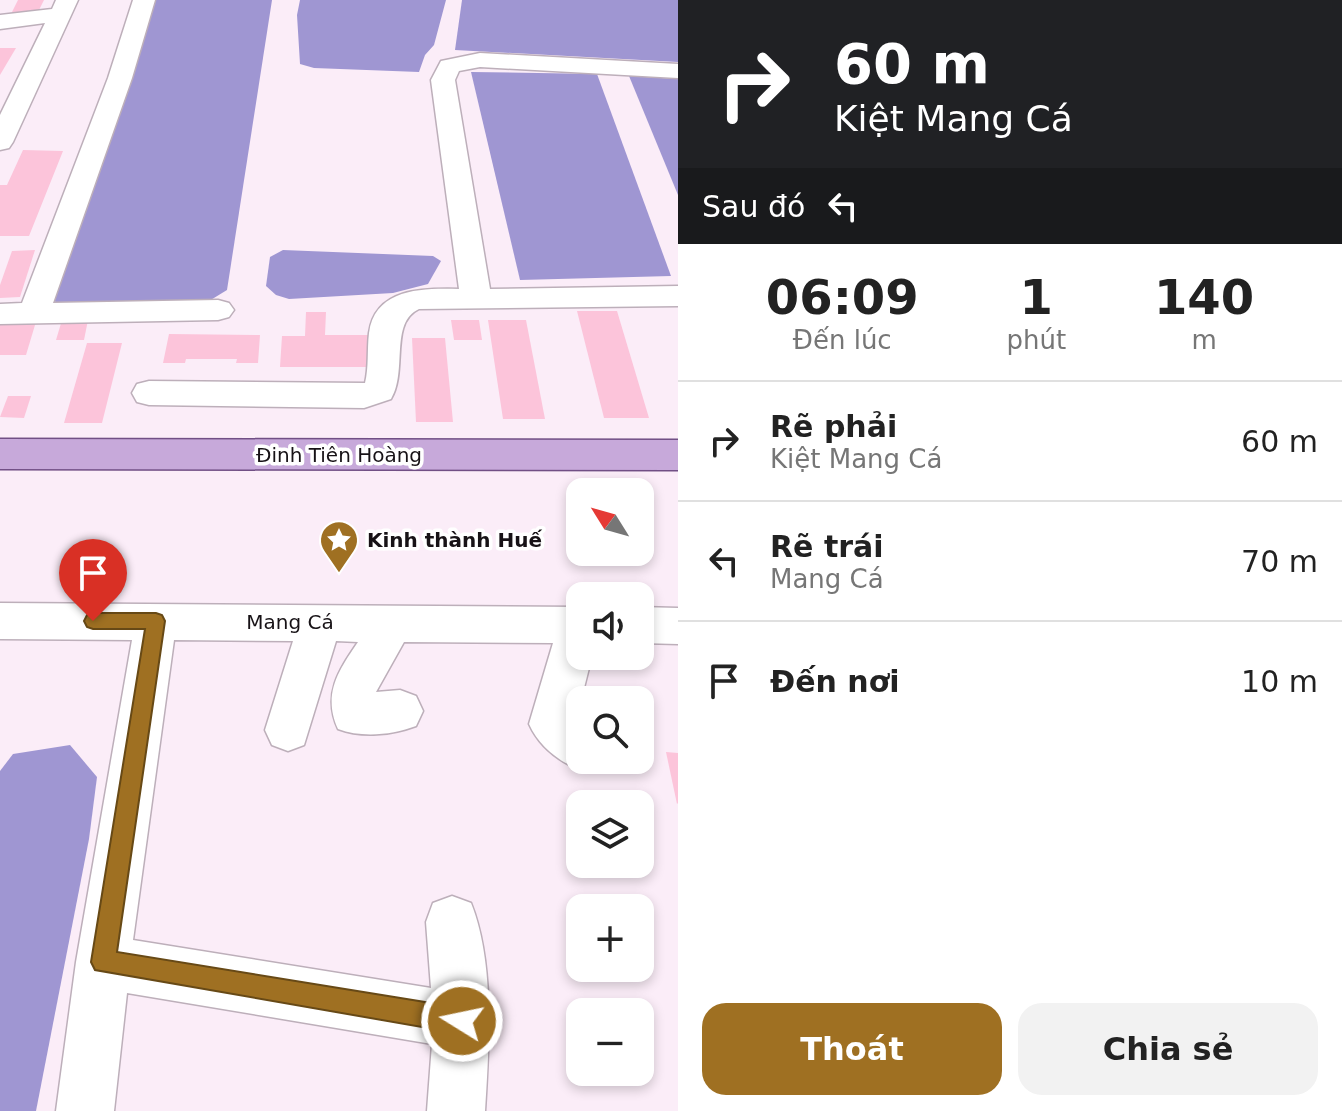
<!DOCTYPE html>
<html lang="vi">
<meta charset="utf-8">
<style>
:root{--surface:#fff;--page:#f2f2f2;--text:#222;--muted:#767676;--line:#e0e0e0;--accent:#9f7022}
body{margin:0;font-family:"DejaVu Sans",sans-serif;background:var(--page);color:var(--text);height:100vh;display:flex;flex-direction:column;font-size:30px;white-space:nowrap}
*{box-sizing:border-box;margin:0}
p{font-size:26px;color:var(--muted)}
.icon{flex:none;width:44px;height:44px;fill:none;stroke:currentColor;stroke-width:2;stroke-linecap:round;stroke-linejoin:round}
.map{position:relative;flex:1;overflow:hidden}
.drawer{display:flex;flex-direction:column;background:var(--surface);width:664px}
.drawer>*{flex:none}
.banner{background:#202124;color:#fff;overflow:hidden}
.needle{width:52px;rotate:307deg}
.tools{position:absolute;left:566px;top:478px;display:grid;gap:16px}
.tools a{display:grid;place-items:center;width:88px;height:88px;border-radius:16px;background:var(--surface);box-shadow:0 4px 12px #0003;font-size:40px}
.pin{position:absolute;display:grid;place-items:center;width:68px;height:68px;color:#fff;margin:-82px -34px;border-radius:50% 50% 50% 0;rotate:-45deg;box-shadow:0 0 8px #0007}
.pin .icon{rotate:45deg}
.me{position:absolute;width:88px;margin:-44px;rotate:280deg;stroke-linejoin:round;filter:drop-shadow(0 0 6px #0008)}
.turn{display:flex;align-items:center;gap:28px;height:168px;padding:0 24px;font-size:36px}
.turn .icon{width:104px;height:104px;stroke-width:2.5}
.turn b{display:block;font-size:56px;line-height:68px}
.then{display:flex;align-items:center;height:76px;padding:0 24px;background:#0003;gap:16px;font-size:30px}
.eta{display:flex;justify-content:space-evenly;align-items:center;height:136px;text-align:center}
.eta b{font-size:48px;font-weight:800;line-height:56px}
.cta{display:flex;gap:16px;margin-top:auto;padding:16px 24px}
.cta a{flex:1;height:92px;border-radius:24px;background:var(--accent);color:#fff;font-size:32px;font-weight:800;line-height:92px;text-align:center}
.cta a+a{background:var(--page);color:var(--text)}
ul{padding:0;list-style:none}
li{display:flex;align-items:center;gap:24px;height:120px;padding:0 24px;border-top:2px solid var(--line)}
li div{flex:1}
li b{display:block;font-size:30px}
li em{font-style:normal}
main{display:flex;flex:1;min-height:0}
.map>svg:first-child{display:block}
.water{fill:#9f96d2}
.building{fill:#fcc4da}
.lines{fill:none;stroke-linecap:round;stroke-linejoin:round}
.minor-casing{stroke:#bdafba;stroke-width:3}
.major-casing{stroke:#714f85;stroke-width:3}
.minor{fill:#fff;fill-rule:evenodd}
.major{fill:#c7a9da;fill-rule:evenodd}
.route{fill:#9f7022;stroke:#674916;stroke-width:2}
.labels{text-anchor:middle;stroke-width:7;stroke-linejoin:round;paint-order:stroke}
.street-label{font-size:20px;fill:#171216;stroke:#fff}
.poi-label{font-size:20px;font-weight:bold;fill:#171216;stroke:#fff;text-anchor:start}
</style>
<main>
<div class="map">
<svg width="678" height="1111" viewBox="0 0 678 1111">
<rect width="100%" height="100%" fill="#fbedf8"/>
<g class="water">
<polygon points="147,0 272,0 227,290 209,301 56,302 49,299"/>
<polygon points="300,0 446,0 434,45 425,55 419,72 314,68 300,64 297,15"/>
<polygon points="462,0 678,0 678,62 455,50"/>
<polygon points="471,72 597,74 671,276 520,280"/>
<polygon points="629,76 678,79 678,195"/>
<polygon points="283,250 433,256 441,261 428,284 393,293 289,299 276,295 266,286 270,257"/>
<polygon points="70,745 97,777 89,839 36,1111 0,1111 0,771 13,754"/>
</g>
<g class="building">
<polygon points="18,0 44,0 38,12 12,12"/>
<polygon points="0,48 16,48 0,75"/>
<polygon points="23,150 63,151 29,236 0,236 0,185 7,185"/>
<polygon points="35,250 20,297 0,298 0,285 12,251"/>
<polygon points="577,311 617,311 649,418 604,418"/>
<polygon points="306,312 326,312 325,335 370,335 370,367 280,367 282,336 305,336"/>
<polygon points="0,315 38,315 26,355 0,355"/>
<polygon points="62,320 88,320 84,340 56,340"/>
<polygon points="451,320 479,320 482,340 454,340"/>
<polygon points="488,320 526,320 545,419 503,419"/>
<polygon points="169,334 260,335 258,363 236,363 237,359 186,359 185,363 163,363"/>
<polygon points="412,338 445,338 453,422 416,422"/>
<polygon points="87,343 122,343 102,423 64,423"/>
<polygon points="8,396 31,396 24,418 0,417"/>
<polygon points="666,752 678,753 678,803 677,804"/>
</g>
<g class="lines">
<defs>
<g id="minor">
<polygon points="56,0 78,0 13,142 9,148 0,150 0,115 45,23 0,29 0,15 52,9"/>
<polygon points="133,0 155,0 132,78 53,303 218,300 229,303 234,310 229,317 218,320 0,324 0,304 22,303 108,78"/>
<path d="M480 53 678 64V78L480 67 459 71 455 80 490 289 678 286V306L419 309C389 323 408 371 391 399L364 408 149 405 137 402 132 393 137 384 149 381 365 383C369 367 367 350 369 333 375 288 423 288 459 289L431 80 441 61Z"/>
<path d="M0 603 580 607V656H592L577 716 580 719V760H598L580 770C558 761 539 746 529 724L553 643 404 642 376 692 400 690 416 696 423 711 416 726C392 735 362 738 338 729 322 694 339 670 358 642L336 641 304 745 288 751 272 745 265 730 293 641 174 640 133 940 431 988 426 922 433 903 452 896 471 903C495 963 489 1047 485 1111H427L432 1044 127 993 114 1111H56L76 962 132 640 0 639Z"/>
<polygon points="640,607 678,608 678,644 640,643"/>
</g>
<polygon id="major" points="0,439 678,440 678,470 0,469"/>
</defs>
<use href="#minor" class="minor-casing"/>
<use href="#major" class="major-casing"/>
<use href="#minor" class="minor"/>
<use href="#major" class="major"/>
</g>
<polygon class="route" points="93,613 156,613 162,615 165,621 117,952 462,1008 471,1012 474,1021 471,1030 462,1034 95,970 91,962 145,629 93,629 87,627 84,621 87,615"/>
<defs>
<symbol id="sight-pin" viewBox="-11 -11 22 30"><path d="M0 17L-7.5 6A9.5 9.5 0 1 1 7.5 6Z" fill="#9f7022" stroke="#fff"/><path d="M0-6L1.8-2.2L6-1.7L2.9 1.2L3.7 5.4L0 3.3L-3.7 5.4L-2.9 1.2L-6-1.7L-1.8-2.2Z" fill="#fff"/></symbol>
</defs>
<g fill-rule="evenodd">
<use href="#sight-pin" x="317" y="518" width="44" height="60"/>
</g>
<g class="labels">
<g class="street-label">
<text x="339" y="462">Đinh Tiên Hoàng</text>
<text x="290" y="629">Mang Cá</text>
</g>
<g class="poi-label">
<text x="367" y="547">Kinh thành Huế</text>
</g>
</g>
</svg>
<div class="tools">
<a><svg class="needle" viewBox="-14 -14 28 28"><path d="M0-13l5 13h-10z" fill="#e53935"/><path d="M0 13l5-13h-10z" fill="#767676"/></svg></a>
<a><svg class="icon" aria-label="sound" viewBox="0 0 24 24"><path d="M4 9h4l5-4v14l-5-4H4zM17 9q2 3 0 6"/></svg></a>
<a><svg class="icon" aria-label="search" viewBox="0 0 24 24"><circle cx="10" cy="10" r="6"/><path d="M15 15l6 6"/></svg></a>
<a><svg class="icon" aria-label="layers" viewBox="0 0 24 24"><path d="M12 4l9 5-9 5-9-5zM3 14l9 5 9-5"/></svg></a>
<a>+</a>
<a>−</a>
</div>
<div class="pin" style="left:93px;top:621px;background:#d93025"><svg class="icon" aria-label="arrive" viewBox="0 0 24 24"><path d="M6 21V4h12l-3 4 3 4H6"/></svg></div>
<svg class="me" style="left:462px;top:1021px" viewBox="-20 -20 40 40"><circle r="17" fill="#9f7022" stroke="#fff" stroke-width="3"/><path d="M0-11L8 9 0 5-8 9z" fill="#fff"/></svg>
</div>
<section class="drawer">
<div class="banner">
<div class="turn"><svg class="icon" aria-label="right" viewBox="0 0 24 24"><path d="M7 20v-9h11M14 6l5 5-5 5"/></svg><div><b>60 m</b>Kiệt Mang Cá</div></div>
<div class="then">Sau đó<svg class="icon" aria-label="left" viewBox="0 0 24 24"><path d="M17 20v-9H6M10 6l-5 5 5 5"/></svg></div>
</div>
<div class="eta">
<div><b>06:09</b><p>Đến lúc</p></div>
<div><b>1</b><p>phút</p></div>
<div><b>140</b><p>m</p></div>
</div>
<ul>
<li><svg class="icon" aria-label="right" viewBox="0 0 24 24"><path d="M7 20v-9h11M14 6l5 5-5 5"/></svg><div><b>Rẽ phải</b><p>Kiệt Mang Cá</p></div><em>60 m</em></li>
<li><svg class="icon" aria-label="left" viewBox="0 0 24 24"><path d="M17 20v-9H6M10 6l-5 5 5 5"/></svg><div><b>Rẽ trái</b><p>Mang Cá</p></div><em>70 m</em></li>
<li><svg class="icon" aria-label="arrive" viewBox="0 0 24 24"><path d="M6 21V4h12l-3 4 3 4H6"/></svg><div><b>Đến nơi</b></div><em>10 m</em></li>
</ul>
<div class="cta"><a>Thoát</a><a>Chia sẻ</a></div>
</section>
</main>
